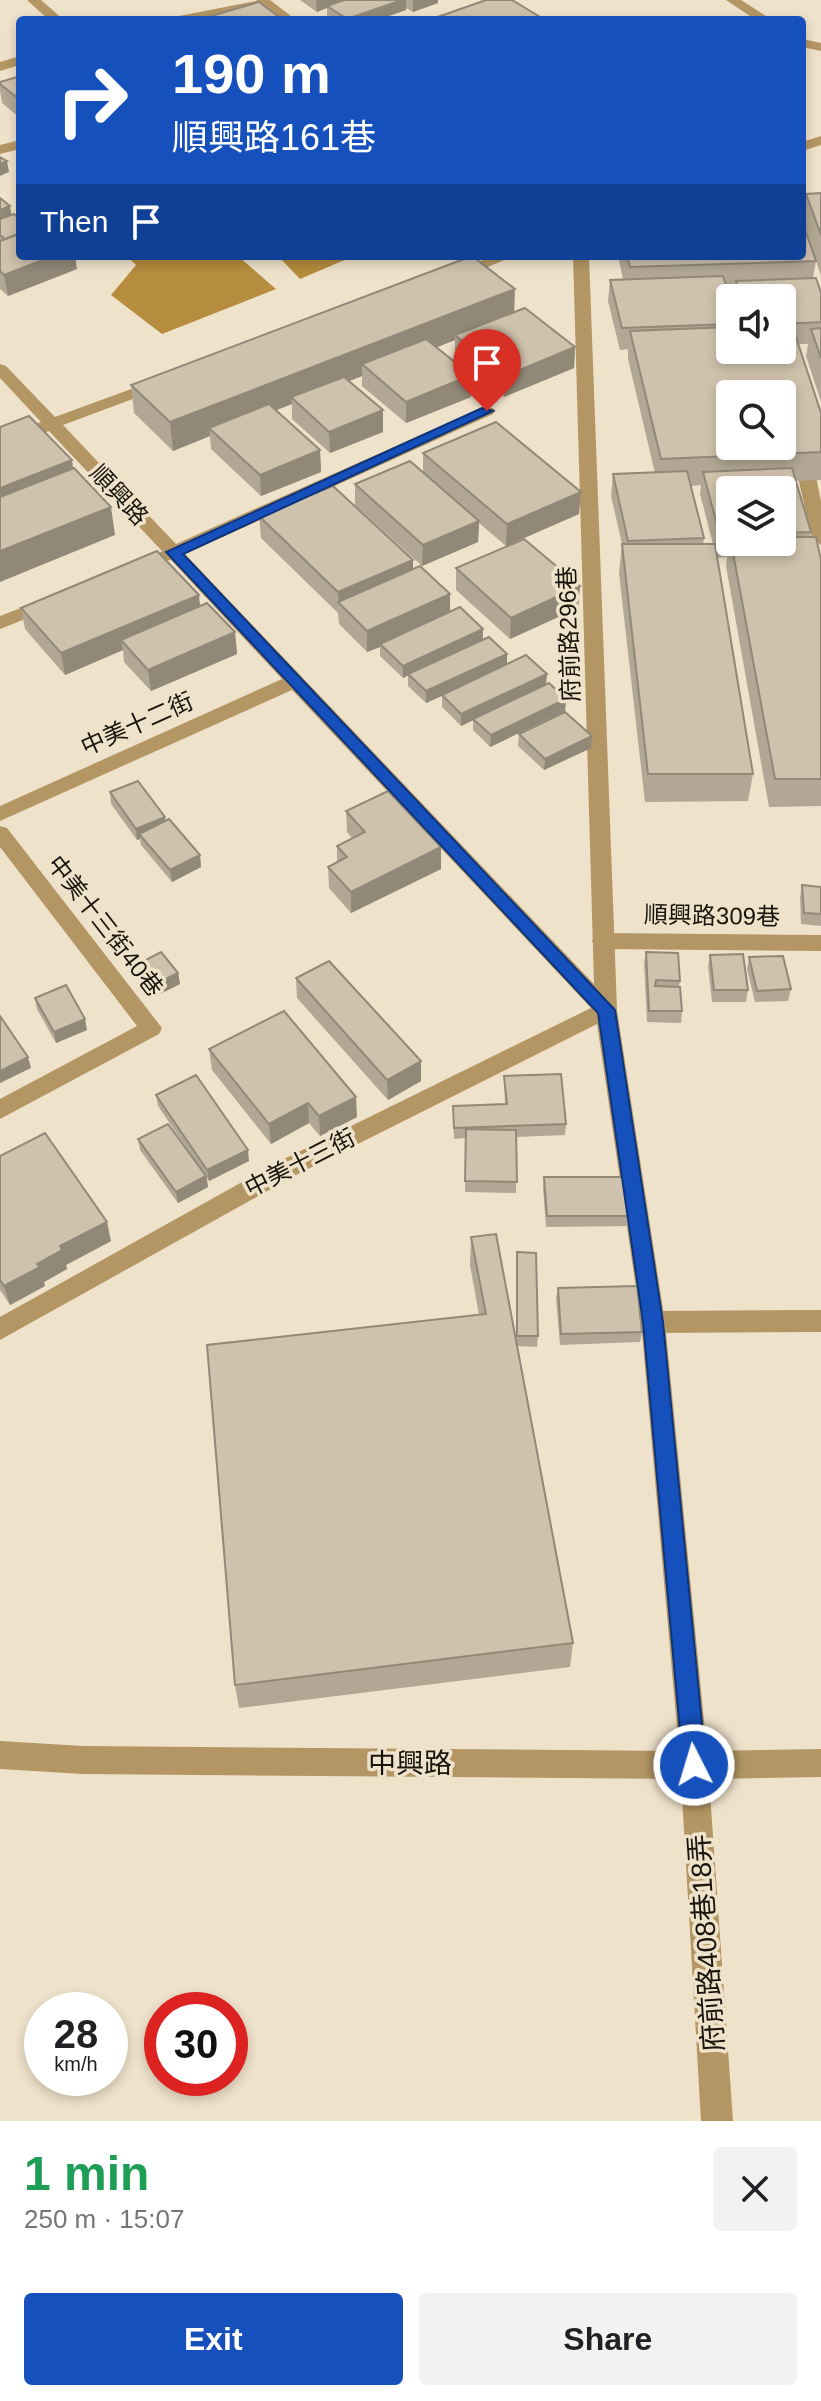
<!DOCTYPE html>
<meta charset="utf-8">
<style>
:root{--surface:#fff;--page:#f2f2f2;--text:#202124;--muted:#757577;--accent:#1550bc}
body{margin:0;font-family:Arial,"Noto Sans TC",sans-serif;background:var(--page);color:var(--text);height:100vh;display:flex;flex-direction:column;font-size:30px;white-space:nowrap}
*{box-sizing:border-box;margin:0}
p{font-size:26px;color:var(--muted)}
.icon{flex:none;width:44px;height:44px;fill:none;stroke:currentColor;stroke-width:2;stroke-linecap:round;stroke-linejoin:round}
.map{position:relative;height:2121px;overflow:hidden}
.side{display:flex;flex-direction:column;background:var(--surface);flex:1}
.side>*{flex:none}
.top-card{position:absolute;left:16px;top:16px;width:790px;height:244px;border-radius:8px;box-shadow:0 4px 12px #0003;background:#1550bc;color:#fff;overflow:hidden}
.fabs{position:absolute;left:716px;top:284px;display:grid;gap:16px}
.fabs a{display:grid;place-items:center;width:80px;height:80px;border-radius:8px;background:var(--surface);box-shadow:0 4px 12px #0003;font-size:40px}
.speed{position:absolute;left:24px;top:1992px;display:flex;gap:16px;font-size:40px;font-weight:700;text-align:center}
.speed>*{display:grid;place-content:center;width:104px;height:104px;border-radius:50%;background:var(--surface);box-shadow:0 4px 12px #0003;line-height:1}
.speed small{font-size:20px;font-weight:400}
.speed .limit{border:12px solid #d22;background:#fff;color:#111}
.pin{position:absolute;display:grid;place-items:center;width:68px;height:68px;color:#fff;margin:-82px -34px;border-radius:50% 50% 50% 0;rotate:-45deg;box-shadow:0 0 8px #0007}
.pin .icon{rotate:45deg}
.me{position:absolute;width:88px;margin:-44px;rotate:355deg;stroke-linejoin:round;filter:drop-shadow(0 0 6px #0008)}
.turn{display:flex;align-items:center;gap:28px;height:168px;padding:0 24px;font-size:36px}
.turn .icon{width:104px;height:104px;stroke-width:2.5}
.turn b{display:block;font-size:56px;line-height:68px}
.then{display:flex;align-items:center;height:76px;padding:0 24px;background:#0003;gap:16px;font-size:30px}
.round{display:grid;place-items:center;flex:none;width:84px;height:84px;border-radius:8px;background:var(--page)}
.headline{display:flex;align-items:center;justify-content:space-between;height:136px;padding:0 24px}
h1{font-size:48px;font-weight:600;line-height:60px;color:#1e9e55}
.action{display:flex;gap:16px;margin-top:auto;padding:16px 24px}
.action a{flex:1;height:92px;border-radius:8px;background:var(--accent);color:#fff;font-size:32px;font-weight:600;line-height:92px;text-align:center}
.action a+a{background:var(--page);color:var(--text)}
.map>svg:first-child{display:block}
.water{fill:#b68d3e}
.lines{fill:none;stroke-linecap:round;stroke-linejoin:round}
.service{fill:#b39664;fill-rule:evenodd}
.minor{fill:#b39664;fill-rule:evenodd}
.wall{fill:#b2a794;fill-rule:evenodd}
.shaded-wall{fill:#918878}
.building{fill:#cfc2ac;stroke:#918878;stroke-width:2;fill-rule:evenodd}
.route{fill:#1550bc;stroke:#0e347a;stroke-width:2}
.labels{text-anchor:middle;stroke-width:7;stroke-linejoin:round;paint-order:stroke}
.street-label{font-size:24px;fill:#19150d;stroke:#efe2cb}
.near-street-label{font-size:28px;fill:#19150d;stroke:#efe2cb}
</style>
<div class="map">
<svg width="821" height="2121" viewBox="0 0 821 2121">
<rect width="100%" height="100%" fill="#efe2cb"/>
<g class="water">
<polygon points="127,256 238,256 276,289 162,334 111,295 136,265"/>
<polygon points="278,256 354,256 300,279"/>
</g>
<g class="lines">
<g class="service">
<polygon points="27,0 41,0 64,20 49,20"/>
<polygon points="261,0 266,1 266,7 199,20 172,20 179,16"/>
<polygon points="20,56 20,65 0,71 0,62"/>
<polygon points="807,472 816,477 821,501 821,545 812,539 798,477"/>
<polygon points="0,826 7,828 162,1028 159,1034 0,1119 0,1099 137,1026 0,847"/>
<polygon points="602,933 821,935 821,951 602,949 595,947 592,941 595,935"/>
<polygon points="821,1310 821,1332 653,1333 644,1329 641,1322 644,1315 653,1311"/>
</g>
<g class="minor">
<polygon points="256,0 270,0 296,20 281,20"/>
<polygon points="726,0 741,0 772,20 756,20"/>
<polygon points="802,39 821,43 821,51 802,47"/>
<polygon points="821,136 821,145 802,151 802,142"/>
<polygon points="20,140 20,149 0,154 0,145"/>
<polygon points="492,256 514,256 463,277 458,279 450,274"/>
<polygon points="573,256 589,256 617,1010 665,1322 707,1751 821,1749 821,1777 709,1779 733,2121 701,2121 681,1779 83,1774 0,1769 0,1741 83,1746 679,1751 641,1322 597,1024 296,1175 0,1340 0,1317 280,1161 591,1008 292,690 0,821 0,806 282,679 171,560 155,562 152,558 162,551 49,431 0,448 0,437 41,422 0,378 0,364 6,366 55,417 153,381 165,381 165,387 63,425 176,544 481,408 493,408 495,411 493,414 185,554 594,984"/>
<polygon points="47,598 56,604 53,608 0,629 0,616"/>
</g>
</g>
<g class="wall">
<polygon points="300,0 438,0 438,3 413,12 406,8 406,10 377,20 332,20 327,17 327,8 317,12"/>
<polygon points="20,76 20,118 2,103 0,90 0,82"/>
<path d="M821 193V276L816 261 813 278 821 293V402L806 356 808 344H798L821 413V480L796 481 811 532 810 537 821 560V806L769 807 726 566 727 557 717 558 753 774 748 801 645 802 619 573 622 544 611 496 613 474 655 473 628 359V349L620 350 608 301 610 280 623 279 618 256H802V219L806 194ZM728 291H735L734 298H782V350H730V299ZM701 485 700 494 713 544H703L704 538 691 486ZM730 490H782V542H730Z"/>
<polygon points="0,198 11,215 17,217 16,212 20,210 20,256 77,269 8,296 0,289"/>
<polygon points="514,312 575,347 574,368 504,397 455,357 455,340 437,347 471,397 406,423 362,386 362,376 349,381 383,410 383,432 330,453 292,419 292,404 276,410 320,450 321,472 261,496 211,449 210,436 173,451 134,413 131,385"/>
<polygon points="423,453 579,514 506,546 479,523 478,542 422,566 355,505 355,484 423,472"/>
<polygon points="259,516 413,560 413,569 450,594 450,612 483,640 507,664 546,684 566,699 565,711 490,747 473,730 473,720 461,726 442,707 442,696 426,703 408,686 408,675 403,678 380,656 380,647 367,652 339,624 338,613 261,538"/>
<polygon points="456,568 580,586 578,608 510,639 456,590"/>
<polygon points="200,606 235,632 237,654 151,691 124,662 123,650 65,675 25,629 21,608"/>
<polygon points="519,734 591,748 544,770 518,746"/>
<polygon points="110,792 165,821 200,855 201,867 172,882 141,845 140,839 137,840 111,804"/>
<polygon points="346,811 441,869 351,913 329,888 328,867 337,862 337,846 352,838 347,832"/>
<polygon points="802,885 821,887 821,926 801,924 800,897"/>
<polygon points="646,952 680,981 679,986 682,1011 681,1023 647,1022 644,963"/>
<polygon points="710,955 748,990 746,1002 712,1002 708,966"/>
<polygon points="749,957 791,989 788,1001 755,1002 747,969"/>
<polygon points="136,965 178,973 180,984 154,997 137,977"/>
<polygon points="296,978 421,1061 421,1081 388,1100 297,998"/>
<polygon points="35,998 87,1030 56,1043 37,1009"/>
<polygon points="209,1049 357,1117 320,1136 309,1123 271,1144 212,1070"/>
<polygon points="504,1076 566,1124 565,1135 516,1137 516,1193 465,1192 466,1138 454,1139 453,1106 505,1104"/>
<polygon points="156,1095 249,1161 209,1181 207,1178 208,1187 178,1203 140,1150 138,1139 196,1162 158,1106"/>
<polygon points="0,1156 111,1241 66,1265 67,1269 44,1282 45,1286 10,1305 0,1290"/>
<polygon points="544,1177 635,1216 633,1226 546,1227 543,1188"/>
<polygon points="471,1237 516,1340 517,1252 538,1336 537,1347 517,1346 573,1643 570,1667 239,1708 235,1685 479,1315 470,1265"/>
<polygon points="558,1288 642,1332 640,1342 560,1345 556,1298"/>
</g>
<g class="shaded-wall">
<polygon points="316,0 353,0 327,6 327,8 317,12"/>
<polygon points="402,0 406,0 406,10 377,20 348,20"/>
<polygon points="415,0 438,0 438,3 413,12 413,1"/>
<polygon points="7,161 9,172 0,176 0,164"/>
<polygon points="10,206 12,218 0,222 0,210"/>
<polygon points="53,256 75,256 77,269 8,296 4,275"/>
<polygon points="515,289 514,317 455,335 455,340 372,373 362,364 362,376 297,402 291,397 292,404 216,434 209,428 210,436 173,451 170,422"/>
<polygon points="575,347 574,368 504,397 505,376"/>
<polygon points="471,375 471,397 406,423 406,402"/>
<polygon points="383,410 383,432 330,453 329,432"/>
<polygon points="320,450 321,472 261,496 260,475"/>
<polygon points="72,460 76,489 0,519 0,488"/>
<polygon points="581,492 579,514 506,546 507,524"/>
<polygon points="111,507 115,535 0,582 0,551"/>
<polygon points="479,521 478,542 422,566 423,545"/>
<polygon points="413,560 413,581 339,603 338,592"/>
<polygon points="580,586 578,608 510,639 511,618"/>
<polygon points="450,594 450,615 380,644 380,647 367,652 367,631"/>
<polygon points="199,595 201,616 121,640 123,650 65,675 61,653"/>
<polygon points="483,629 483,641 403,678 403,666"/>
<polygon points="235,632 237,654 151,691 148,670"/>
<polygon points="507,654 507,666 426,703 426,691"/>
<polygon points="547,674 546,686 461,726 461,714"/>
<polygon points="566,699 565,711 490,747 491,735"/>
<polygon points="592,736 591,748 544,770 545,759"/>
<polygon points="165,817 166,829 139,834 140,839 137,840 136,829"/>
<polygon points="441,847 441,869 351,913 351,892"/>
<polygon points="200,855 201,867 172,882 170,870"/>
<polygon points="178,973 180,984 154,997 152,986"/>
<polygon points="85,1019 87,1030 56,1043 54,1032"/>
<polygon points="28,1057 31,1068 0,1083 0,1071"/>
<polygon points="421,1061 421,1081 388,1100 387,1080"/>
<polygon points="356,1097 357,1117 320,1136 319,1116"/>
<polygon points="308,1103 309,1123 271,1144 269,1124"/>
<polygon points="248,1150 249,1161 209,1181 207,1170"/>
<polygon points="206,1176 208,1187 178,1203 176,1192"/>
<polygon points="107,1222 111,1241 66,1265 67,1269 44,1282 45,1286 10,1305 4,1286 60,1246"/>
</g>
<g class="building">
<polygon points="344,0 402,0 347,19 327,6"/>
<polygon points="486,0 512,0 545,20 429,20"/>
<polygon points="259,2 283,20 211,20 208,17"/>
<polygon points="20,76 20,100 0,84 0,82"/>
<polygon points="0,157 7,161 0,164"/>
<polygon points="821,193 821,235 806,194"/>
<polygon points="0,198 10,206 0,210"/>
<polygon points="14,214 20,219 20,233 5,239 0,235 0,219"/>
<polygon points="802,221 816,261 630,267 627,256 802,256"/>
<polygon points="20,234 20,256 53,256 4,275 0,271 0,241"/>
<polygon points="472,256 515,289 170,422 131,385"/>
<polygon points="723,276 730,299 730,324 622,328 610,280"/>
<polygon points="816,278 821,293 821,322 782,324 782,298 742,298 736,281"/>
<polygon points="525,308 575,347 505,376 455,335"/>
<path d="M782 325H792L821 413V452L661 459 630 331 730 327V350H782ZM730 394H782V446H730Z"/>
<polygon points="821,328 821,358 811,329"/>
<polygon points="426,339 471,375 406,402 362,364"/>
<polygon points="344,377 383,410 329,432 291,397"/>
<polygon points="269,404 320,450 260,475 209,428"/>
<polygon points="29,416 72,460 0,488 0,427"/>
<polygon points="496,422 581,492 507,524 423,453"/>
<polygon points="410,461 479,521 423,545 355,484"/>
<polygon points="74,468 111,507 0,551 0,497"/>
<polygon points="792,468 811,532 782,533 782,490 730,490 730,535 720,536 703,472"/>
<polygon points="687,471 704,538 628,541 613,474"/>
<polygon points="333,486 413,560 338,592 259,516"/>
<polygon points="782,537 816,537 821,560 821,779 775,779 731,542 782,542"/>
<polygon points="524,539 580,586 511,618 456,568"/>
<polygon points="622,544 715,544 753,774 648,774"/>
<polygon points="157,551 199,595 61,653 21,608"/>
<polygon points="420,566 450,594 367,631 338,602"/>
<polygon points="207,603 235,632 148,670 121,640"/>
<polygon points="460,607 483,629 403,666 380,644"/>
<polygon points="489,637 507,654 426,691 408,674"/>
<polygon points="526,655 547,674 461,714 442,695"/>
<polygon points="549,683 566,699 491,735 473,719"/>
<polygon points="565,712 592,736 545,759 519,734"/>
<polygon points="138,781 165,817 136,829 110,792"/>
<polygon points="388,791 441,847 351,892 328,867 347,857 337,846 365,832 346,811"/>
<polygon points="169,819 200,855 170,870 139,834"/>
<polygon points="802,885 821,887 821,914 804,913"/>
<polygon points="161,952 178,973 152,986 136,965"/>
<polygon points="646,952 678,953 680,981 656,980 655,986 680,987 682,1011 649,1011"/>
<polygon points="743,954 748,990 714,990 710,955"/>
<polygon points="783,956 791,989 757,991 749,957"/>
<polygon points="329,961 421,1061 387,1080 296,978"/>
<polygon points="66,985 85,1019 54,1032 35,998"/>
<polygon points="284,1011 356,1097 319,1116 308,1103 269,1124 209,1049"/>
<polygon points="0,1016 28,1057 0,1071"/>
<polygon points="561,1074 566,1124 454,1128 453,1106 507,1104 504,1076"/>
<polygon points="196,1075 248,1150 207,1170 156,1095"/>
<polygon points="168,1124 206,1176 176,1192 138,1139"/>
<polygon points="466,1129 516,1130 517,1182 465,1181"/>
<polygon points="45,1133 107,1222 60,1246 62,1250 37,1264 40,1267 4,1286 0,1280 0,1156"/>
<polygon points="544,1177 631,1177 635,1216 547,1216"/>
<polygon points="496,1234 573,1643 235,1685 207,1345 486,1314 471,1237"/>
<polygon points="517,1252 536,1253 538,1336 517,1336"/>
<polygon points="637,1286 642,1332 561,1334 558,1288"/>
</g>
<polygon class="route" points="482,408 493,411 183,554 615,1010 663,1322 706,1765 703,1773 694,1777 686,1773 683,1765 643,1322 598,1013 166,552"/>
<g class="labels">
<g class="street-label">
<text transform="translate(119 495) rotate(47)" y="8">順興路</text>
<text transform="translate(569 634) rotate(-92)" y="8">府前路296巷</text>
<text transform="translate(137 724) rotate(-24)" y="8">中美十二街</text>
<text transform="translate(712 916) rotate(1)" y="8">順興路309巷</text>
<text transform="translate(105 926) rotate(52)" y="8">中美十三街40巷</text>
<text transform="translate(300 1163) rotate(-27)" y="8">中美十三街</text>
</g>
<g class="near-street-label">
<text x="410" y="1773">中興路</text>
<text transform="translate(706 1943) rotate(-94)" y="10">府前路408巷18弄</text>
</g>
</g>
</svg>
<div class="fabs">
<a><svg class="icon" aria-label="sound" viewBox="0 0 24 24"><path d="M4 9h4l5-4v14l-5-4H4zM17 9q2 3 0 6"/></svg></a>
<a><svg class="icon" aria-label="search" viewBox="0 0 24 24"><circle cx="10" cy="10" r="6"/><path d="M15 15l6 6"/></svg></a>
<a><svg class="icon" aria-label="layers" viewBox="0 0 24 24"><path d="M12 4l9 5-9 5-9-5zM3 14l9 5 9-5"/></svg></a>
</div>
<div class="speed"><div>28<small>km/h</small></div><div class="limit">30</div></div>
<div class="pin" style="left:487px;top:411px;background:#d93025"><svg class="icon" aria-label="arrive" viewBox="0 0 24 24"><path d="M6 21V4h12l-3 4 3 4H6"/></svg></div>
<svg class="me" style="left:694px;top:1765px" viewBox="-20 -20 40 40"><circle r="17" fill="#1550bc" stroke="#fff" stroke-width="3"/><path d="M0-11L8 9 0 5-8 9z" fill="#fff"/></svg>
<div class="top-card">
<div class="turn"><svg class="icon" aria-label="right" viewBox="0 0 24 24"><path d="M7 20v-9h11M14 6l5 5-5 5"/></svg><div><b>190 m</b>順興路161巷</div></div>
<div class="then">Then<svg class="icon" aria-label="arrive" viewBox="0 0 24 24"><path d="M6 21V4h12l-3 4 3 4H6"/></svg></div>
</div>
</div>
<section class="side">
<div class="headline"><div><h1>1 min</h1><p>250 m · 15:07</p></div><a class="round"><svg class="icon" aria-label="close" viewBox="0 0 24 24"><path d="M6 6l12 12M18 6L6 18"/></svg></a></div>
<div class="action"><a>Exit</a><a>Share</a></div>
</section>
